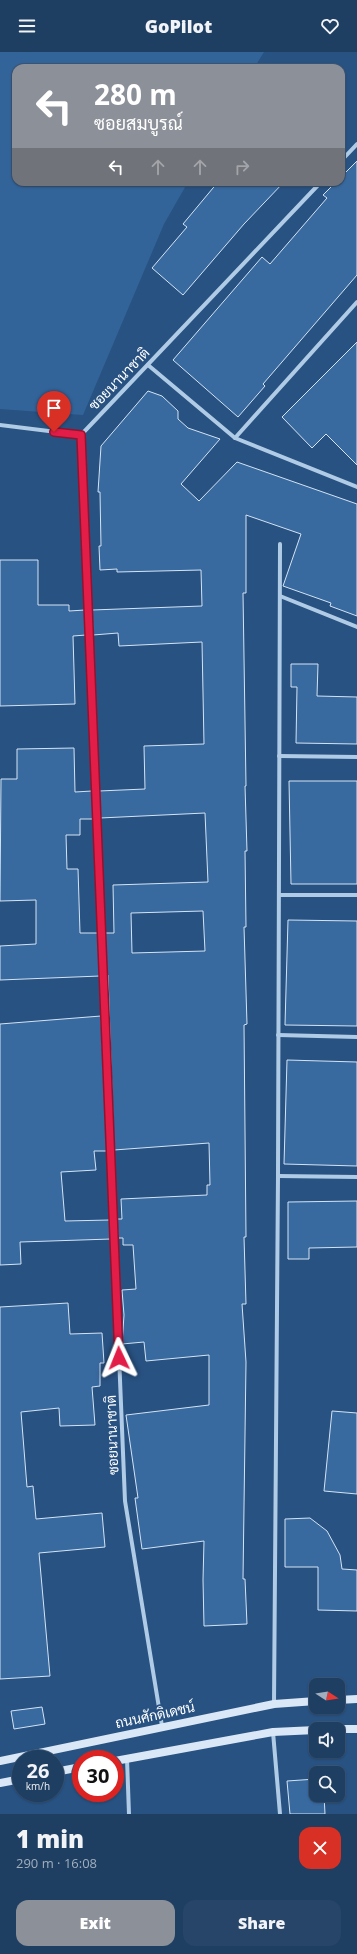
<!DOCTYPE html>
<meta charset="utf-8">
<style>
:root{--surface:#1e3e62;--page:#264568;--text:#f1f3f6;--muted:#a1aebe;--line:#3c5777;--accent:#8c9099}
body{margin:0;font-family:"Open Sans",Sarabun,sans-serif;background:var(--page);color:var(--text);height:100vh;display:flex;flex-direction:column;font-size:15px;white-space:nowrap}
*{box-sizing:border-box;margin:0}
p{font-size:13px;color:var(--muted)}
.icon{flex:none;width:22px;height:22px;fill:none;stroke:currentColor;stroke-width:2;stroke-linecap:round;stroke-linejoin:round}
.map{position:relative;height:1762px;overflow:hidden}
.drawer{display:flex;flex-direction:column;background:var(--surface);flex:1}
.drawer>*{flex:none}
.top-card{position:absolute;left:12px;top:12px;width:333px;height:122px;border-radius:12px;box-shadow:0 1px 3px #0004,0 0 0 1px var(--line);background:#8c9099;color:#fff;overflow:hidden}
.needle{width:26px;rotate:102deg}
.buttons{position:absolute;left:309px;top:1626px;display:grid;gap:8px}
.buttons a{display:grid;place-items:center;width:36px;height:36px;border-radius:8px;background:var(--surface);box-shadow:0 1px 3px #0004,0 0 0 1px var(--line);font-size:20px}
.speed{position:absolute;left:12px;top:1698px;display:flex;gap:8px;font-size:20px;font-weight:700;text-align:center}
.speed>*{display:grid;place-content:center;width:52px;height:52px;border-radius:50%;background:var(--surface);box-shadow:0 1px 3px #0004,0 0 0 1px var(--line);line-height:1}
.speed small{font-size:10px;font-weight:400}
.speed .limit{border:6px solid #d22;background:#fff;color:#111}
.pin{position:absolute;display:grid;place-items:center;width:34px;height:34px;color:#fff;margin:-41px -17px;border-radius:50% 50% 50% 0;rotate:-45deg;box-shadow:0 0 4px #0007}
.pin .icon{rotate:45deg}
.me{position:absolute;width:44px;margin:-22px;rotate:358deg;stroke-linejoin:round;filter:drop-shadow(0 0 3px #0008)}
.turn{display:flex;align-items:center;gap:14px;height:84px;padding:0 16px;font-size:18px}
.turn .icon{width:52px;height:52px;stroke-width:2.5}
.turn b{display:block;font-size:28px;line-height:34px}
.lanes{display:flex;align-items:center;height:38px;padding:0 16px;background:#0003;justify-content:center;gap:20px;direction:ltr}
.lanes .off{opacity:.35}
.round{display:grid;place-items:center;flex:none;width:42px;height:42px;border-radius:12px;background:var(--page)}
.summary{display:flex;align-items:center;justify-content:space-between;height:68px;padding:0 16px}
h1{font-size:24px;font-weight:800;line-height:30px}
.cta{display:flex;gap:8px;margin-top:auto;padding:8px 16px}
.cta a{flex:1;height:46px;border-radius:12px;background:var(--accent);color:#fff;font-size:16px;font-weight:800;line-height:46px;text-align:center}
.cta a+a{background:var(--page);color:var(--text)}
header{display:flex;justify-content:space-between;align-items:center;height:52px;padding:0 16px;background:var(--surface);font-size:18px;font-weight:800}
.map>svg:first-child{display:block}
.green{fill:#32649a}
.building{fill:#38699f;stroke:#d4e4f5;fill-rule:evenodd}
.lines{fill:none;stroke-linecap:round;stroke-linejoin:round}
.street{stroke:#b0cbe6;stroke-width:4}
.secondary{stroke:#dae7f6;stroke-width:8}
.route-casing{stroke:#92132f;stroke-width:10}
.route{stroke:#e11d48;stroke-width:7}
.labels{text-anchor:middle;stroke-width:4;stroke-linejoin:round;paint-order:stroke}
.street-label{font-size:14px;fill:#fff;stroke:#285282}
</style>
<header><svg class="icon" aria-label="menu" viewBox="0 0 24 24"><path d="M4 6h16M4 12h16M4 18h16"/></svg>GoPilot<svg class="icon" aria-label="heart" viewBox="0 0 24 24"><path d="M12 20l-8-8c-3-5 5-10 8-4 3-6 11-1 8 4z"/></svg></header>
<div class="map">
<svg width="357" height="1762" viewBox="0 0 357 1762">
<rect width="100%" height="100%" fill="#285282"/>
<polygon class="green" points="0,0 264,0 254,16 16,16 16,130 188,130 164,172 83,363 0,357"/>
<g class="building">
<polygon points="357,109 357,223 263,332 265,334 238,365 173,308 262,205 270,212 327,146 323,143 336,130 341,130 341,125"/>
<polygon points="218,130 284,130 244,172 183,243 152,216 187,175 183,172"/>
<polygon points="357,290 357,413 326,382 312,396 282,365"/>
<path d="M148 339 162 344 178 359V367L188 376 220 387 181 432 199 449 237 410 357 452V564L330 554 331 551 283 534 301 482 246 463V541H243L246 734H245L247 799H245L246 875H244L247 972 244 973 246 1185H244L246 1252H242L246 1310 243 1527H245L247 1572 204 1574 203 1528 204 1489 142 1497 135 1446H138L126 1363 209 1353V1303L146 1309 144 1290 122 1292 124 1263 122 1238 136 1237 133 1193H123V1186H118L117 1167H122L121 1147 207 1143V1133H210L209 1091 114 1098 108 923H107L105 881H114L113 833 208 830 205 761 100 766 99 739 145 737 144 694 204 692 202 590 119 594 118 581 93 583 92 558 202 554 201 518 117 520V517L100 518 99 494H101L100 440H98L101 394ZM203 859 205 899 132 901 131 861Z"/>
<polygon points="0,508 38,508 38,553 69,553 69,559 85,558 86,583 73,584 75,652 0,654"/>
<polygon points="291,612 318,612 317,644 357,645 357,692 296,691 297,635 291,635"/>
<polygon points="74,696 75,740 92,739 93,767 80,767 80,783 66,783 67,817 78,817 80,881 98,881 100,924 0,928 0,894 36,892 36,848 0,849 1,727 17,727 17,697"/>
<polygon points="289,729 357,729 357,832 291,832"/>
<polygon points="288,868 357,869 357,974 285,973"/>
<polygon points="101,964 107,1099 94,1099 96,1118 61,1120 65,1169 110,1168 111,1187 20,1190 21,1212 0,1213 0,972"/>
<polygon points="287,1008 357,1010 357,1114 284,1112"/>
<polygon points="357,1149 357,1195 309,1196 309,1207 288,1207 288,1150"/>
<polygon points="68,1251 70,1282 102,1281 104,1311 100,1311 100,1334 92,1335 95,1373 60,1374 59,1356 21,1360 27,1435 33,1434 36,1467 102,1461 105,1495 39,1501 50,1624 0,1627 0,1255"/>
<polygon points="332,1359 357,1361 357,1442 324,1439"/>
<polygon points="310,1466 327,1479 340,1503 342,1517 357,1518 357,1559 318,1558 318,1515 285,1515 285,1467"/>
<polygon points="42,1655 45,1672 14,1677 11,1659"/>
<polygon points="316,1727 316,1743 324,1743 325,1762 290,1762 287,1729"/>
</g>
<g class="lines">
<g class="street">
<polyline points="341,109 357,92"/>
<polyline points="148,313 235,386 357,435"/>
<polyline points="0,373 81,383"/>
<polyline points="235,386 357,250"/>
<polyline points="280,544 357,575"/>
<polyline points="279,704 357,705"/>
<polyline points="279,843 357,843"/>
<polyline points="278,983 357,985"/>
<polyline points="278,1124 357,1125"/>
<polyline points="274,1652 278,1124 280,492"/>
<polyline points="162,1674 125,1449 81,383 321,130"/>
<polyline points="273,1680 280,1762"/>
<polyline points="127,1707 129,1762"/>
</g>
<g class="secondary">
<polyline points="338,1648 357,1647"/>
<polyline points="338,1677 357,1677"/>
<polyline points="0,1709 274,1652 316,1649"/>
<polyline points="115,1709 273,1680 316,1678"/>
<polyline points="55,1720 81,1715"/>
<polyline points="0,1731 21,1727"/>
</g>
</g>
<g class="lines">
<defs>
<polyline id="route" points="54,380 81,383 119,1306"/>
</defs>
<use href="#route" class="route-casing"/>
<use href="#route" class="route"/>
</g>
<g class="labels">
<g class="street-label">
<text transform="translate(119 327) rotate(-46)" y="5">ซอยนานาชาติ</text>
<text transform="translate(112 1383) rotate(-92)" y="5">ซอยนานาชาติ</text>
<text transform="translate(155 1663) rotate(-12)" y="5">ถนนศักดิเดชน์</text>
</g>
</g>
</svg>
<div class="buttons">
<a><svg class="needle" viewBox="-14 -14 28 28"><path d="M0-13l5 13h-10z" fill="#e53935"/><path d="M0 13l5-13h-10z" fill="#a1aebe"/></svg></a>
<a><svg class="icon" aria-label="sound" viewBox="0 0 24 24"><path d="M4 9h4l5-4v14l-5-4H4zM17 9q2 3 0 6"/></svg></a>
<a><svg class="icon" aria-label="search" viewBox="0 0 24 24"><circle cx="10" cy="10" r="6"/><path d="M15 15l6 6"/></svg></a>
</div>
<div class="speed"><div>26<small>km/h</small></div><div class="limit">30</div></div>
<div class="pin" style="left:54px;top:380px;background:#d93025"><svg class="icon" aria-label="arrive" viewBox="0 0 24 24"><path d="M6 21V4h12l-3 4 3 4H6"/></svg></div>
<svg class="me" style="left:119px;top:1306px" viewBox="-20 -20 40 40"><path d="M0-17L14 15 0 8-14 15z" fill="#e11d48" stroke="#fff" stroke-width="4"/></svg>
<div class="top-card">
<div class="turn"><svg class="icon" aria-label="left" viewBox="0 0 24 24"><path d="M17 20v-9H6M10 6l-5 5 5 5"/></svg><div><b>280 m</b>ซอยสมบูรณ์</div></div>
<div class="lanes"><svg class="icon" aria-label="left" viewBox="0 0 24 24"><path d="M17 20v-9H6M10 6l-5 5 5 5"/></svg><svg class="icon off" aria-label="ahead" viewBox="0 0 24 24"><path d="M12 20V5M6 11l6-6 6 6"/></svg><svg class="icon off" aria-label="ahead" viewBox="0 0 24 24"><path d="M12 20V5M6 11l6-6 6 6"/></svg><svg class="icon off" aria-label="right" viewBox="0 0 24 24"><path d="M7 20v-9h11M14 6l5 5-5 5"/></svg></div>
</div>
</div>
<section class="drawer">
<div class="summary"><div><h1>1 min</h1><p>290 m · 16:08</p></div><a class="round" style="background:#d93025;color:#fff"><svg class="icon" aria-label="close" viewBox="0 0 24 24"><path d="M6 6l12 12M18 6L6 18"/></svg></a></div>
<div class="cta"><a>Exit</a><a>Share</a></div>
</section>
